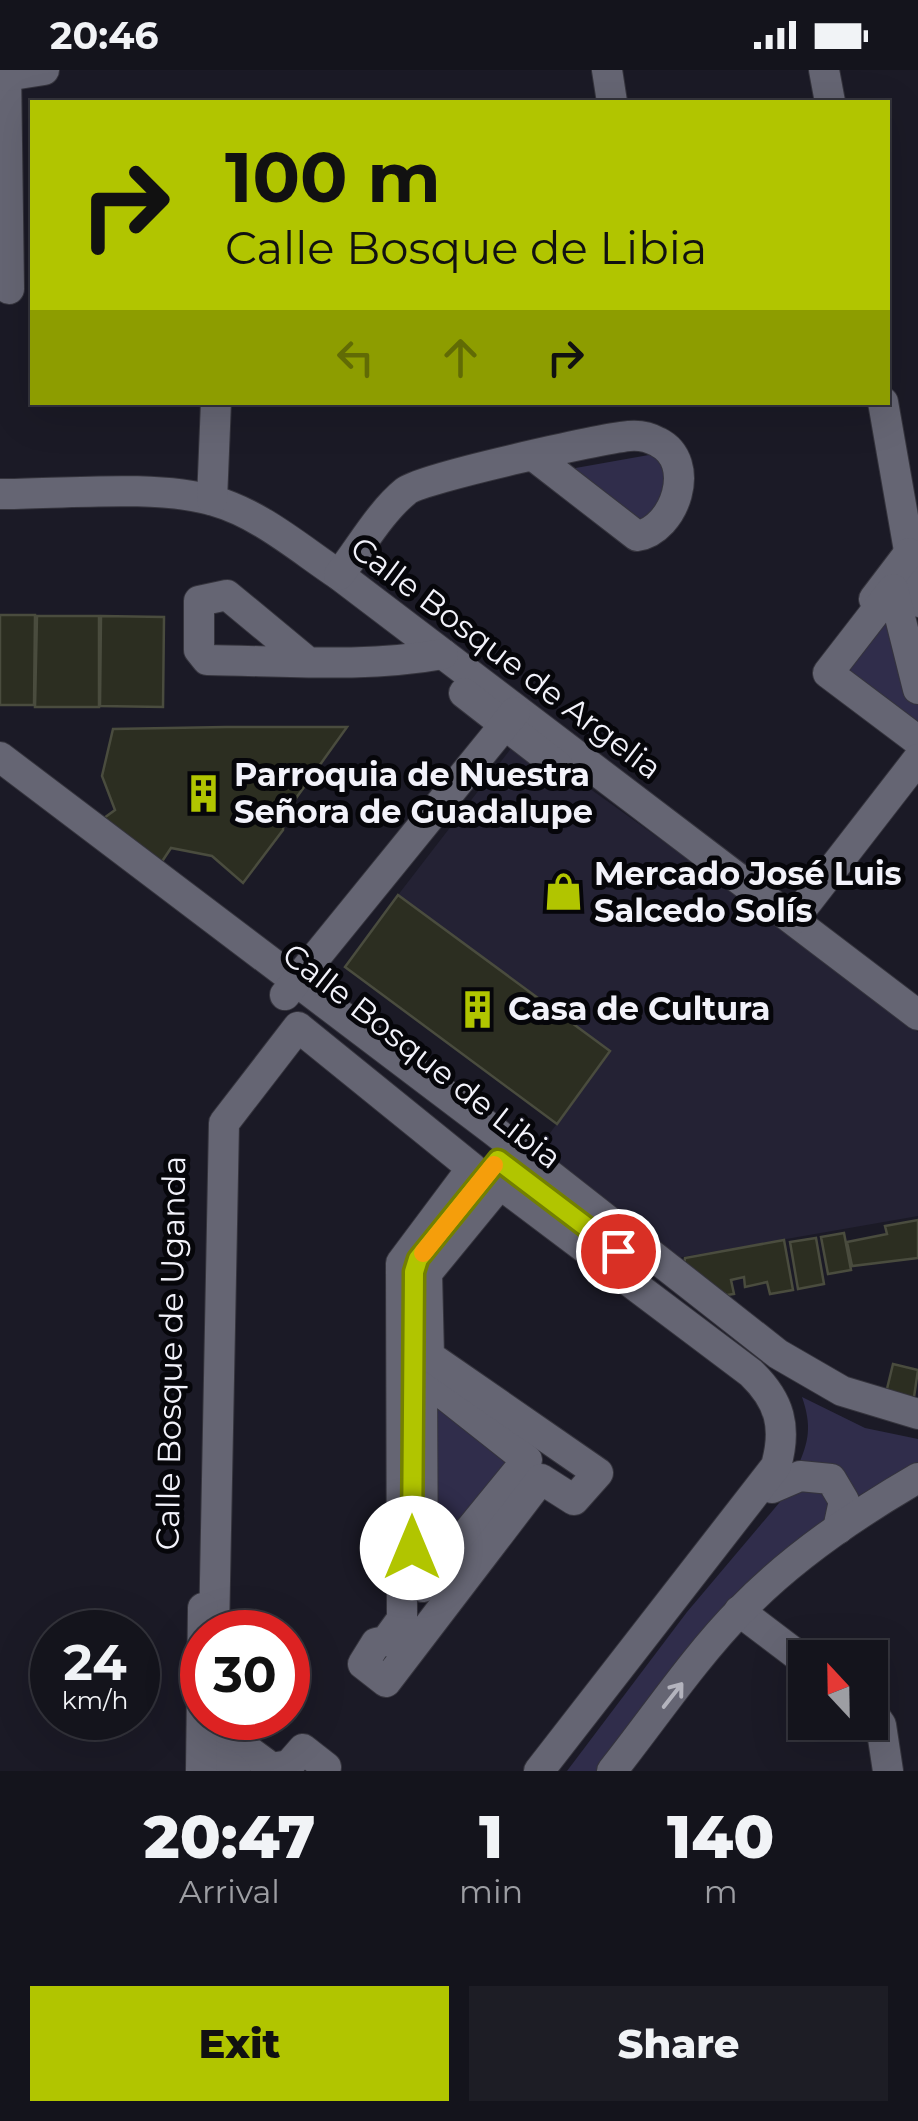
<!DOCTYPE html>
<meta charset="utf-8">
<style>
:root{--surface:#14141c;--page:#1d1d25;--text:#f1f3f6;--muted:#9d9ea3;--line:#33333b;--accent:#b1c500}
body{margin:0;font-family:Montserrat,sans-serif;background:var(--page);color:var(--text);height:100vh;display:flex;flex-direction:column;font-size:38px;white-space:nowrap}
*{box-sizing:border-box;margin:0}
p{font-size:32px;color:var(--muted)}
.icon{flex:none;width:55px;height:55px;fill:none;stroke:currentColor;stroke-width:2;stroke-linecap:round;stroke-linejoin:round}
.map{position:relative;height:1701px;overflow:hidden}
.sheet{display:flex;flex-direction:column;background:var(--surface);flex:1}
.sheet>*{flex:none}
.hud{position:absolute;left:30px;top:30px;width:860px;height:305px;border-radius:0px;box-shadow:0 10px 40px #0002,0 0 0 2px var(--line);background:#b1c500;color:#111;overflow:hidden}
.needle{width:65px;rotate:338deg}
.controls{position:absolute;left:788px;top:1570px;display:grid;gap:20px}
.controls a{display:grid;place-items:center;width:100px;height:100px;border-radius:0px;background:var(--surface);box-shadow:0 10px 40px #0002,0 0 0 2px var(--line);font-size:50px}
.speed{position:absolute;left:30px;top:1540px;display:flex;gap:20px;font-size:50px;font-weight:700;text-align:center}
.speed>*{display:grid;place-content:center;width:130px;height:130px;border-radius:50%;background:var(--surface);box-shadow:0 10px 40px #0002,0 0 0 2px var(--line);line-height:1}
.speed small{font-size:25px;font-weight:400}
.speed .limit{border:15px solid #d22;background:#fff;color:#111}
.pin{position:absolute;display:grid;place-items:center;width:85px;height:85px;color:#fff;margin:-42px;border:5px solid #fff;border-radius:50%;box-shadow:0 2px 10px #0007}
.me{position:absolute;width:110px;margin:-55px;rotate:0deg;stroke-linejoin:round;filter:drop-shadow(0 0 8px #0008)}
.turn{display:flex;align-items:center;gap:35px;height:210px;padding:0 30px;font-size:45px}
.turn .icon{width:130px;height:130px;stroke-width:2.5}
.turn b{display:block;font-size:70px;line-height:85px}
.lanes{display:flex;align-items:center;height:95px;padding:0 30px;background:#0003;justify-content:center;gap:50px;direction:ltr}
.lanes .off{opacity:.35}
.eta{display:flex;justify-content:space-evenly;align-items:center;height:170px;text-align:center}
.eta b{font-size:60px;font-weight:800;line-height:70px}
.button{display:flex;gap:20px;margin-top:auto;padding:20px 30px}
.button a{flex:1;height:115px;border-radius:0px;background:var(--accent);color:#111;font-size:40px;font-weight:800;line-height:115px;text-align:center}
.button a+a{background:var(--page);color:var(--text)}
.status{display:flex;justify-content:space-between;align-items:center;height:70px;padding:0 50px;background:var(--surface);direction:ltr}
.status svg{height:28px;fill:currentColor}
.map>svg:first-child{display:block}
.built{fill:#242234}
.green{fill:#302d4b}
.building{fill:#2c2e21;stroke:#4a4c3e;stroke-width:2.5}
.lines{fill:none;stroke-linecap:round;stroke-linejoin:round}
.minor-casing{stroke:#35343d;stroke-width:32}
.minor{stroke:#656573;stroke-width:30}
.oneway{stroke:#b3b3bd}
.route-casing{stroke:#738000;stroke-width:25}
.route{stroke:#b1c500;stroke-width:18}
.slow{stroke:#f59e0b;stroke-width:18}
.labels{text-anchor:middle;stroke-width:10;stroke-linejoin:round;paint-order:stroke}
.street-label{font-size:32px;fill:#f2f2fa;stroke:#06060a}
.poi-label{font-size:32px;font-weight:bold;fill:#f2f2fa;stroke:#06060a;text-anchor:start}
</style>
<div class="status"><b>20:46</b><svg viewBox="0 0 49 12"><path d="M0 12V9h3v3zM5 12V6h3v6zM10 12V3h3v9zM15 12V0h3v12zM26 1h20v11H26zM47 4h2v5h-2z"/></svg></div>
<div class="map">
<svg width="918" height="1701" viewBox="0 0 918 1701">
<rect width="100%" height="100%" fill="#1b1a26"/>
<polygon class="built" points="519,668 730,819 918,962 918,1146 660,1191 531,1089 610,981 398,825"/>
<g class="green">
<polygon points="660,383 671,432 647,462 570,399"/>
<polygon points="893,519 918,619 918,667 828,603"/>
<polygon points="422,1307 527,1390 423,1517"/>
<path d="M802 1327 865 1358 918 1369V1392L855 1428 797 1398C809 1372 812 1356 802 1327Z"/>
<polygon points="790,1420 829,1424 828,1451 600,1701 567,1701 687,1542"/>
</g>
<g class="building">
<polygon points="0,545 35,545 34,635 0,635"/>
<polygon points="37,546 99,546 99,637 35,637"/>
<polygon points="101,546 164,547 163,637 100,636"/>
<polygon points="226,657 347,657 284,745 283,760 243,813 212,786 171,778 155,802 93,756 115,740 102,706 113,659"/>
<polygon points="398,825 610,981 557,1054 345,897"/>
<polygon points="918,1150 918,1188 852,1196 847,1172 887,1164 885,1156"/>
<polygon points="844,1163 851,1200 828,1204 821,1167"/>
<polygon points="816,1168 824,1214 798,1219 790,1172"/>
<polygon points="784,1170 793,1220 770,1224 767,1212 745,1217 744,1207 731,1210 734,1224 727,1225 684,1197 685,1188"/>
<polygon points="893,1294 918,1300 913,1334 885,1327"/>
</g>
<g class="lines">
<defs>
<g id="minor">
<polyline points="6,0 9,219"/>
<polyline points="607,0 612,32"/>
<polyline points="824,0 830,32"/>
<polyline points="6,6 44,0"/>
<polyline points="883,332 918,532"/>
<path d="M0 424C60 424 158 414 214 431 260 444 300 479 339 505L918 945"/>
<polyline points="212,430 216,332"/>
<path d="M339 505C360 478 380 442 406 421 421 408 600 369 629 366 639 365 649 367 658 372 698 392 675 460 637 466L535 387"/>
<polyline points="874,529 909,483"/>
<path d="M308 592 227 525 199 531V580L207 590C285 591 366 598 443 584"/>
<polyline points="918,619 893,519 828,603 917,670 918,667"/>
<polyline points="464,623 558,696"/>
<polyline points="0,687 494,1061 778,1284 842,1321 918,1344"/>
<polyline points="794,849 918,689"/>
<polyline points="285,925 515,642"/>
<polygon points="422,1307 527,1390 423,1517"/>
<polyline points="772,1418 800,1406 831,1409 844,1431 838,1459"/>
<polyline points="739,1541 805,1591"/>
<path d="M214 1562 224 1053 298 957 472 1098 401 1193 402 1549 386 1571 376 1573 363 1594 386 1612 541 1409 574 1430 598 1403 429 1286 427 1203 500 1114 751 1303C780 1331 787 1357 776 1396L539 1701"/>
<polyline points="870,1639 881,1655 888,1701"/>
<polyline points="213,1648 213,1655 272,1698 289,1695 303,1679 326,1697 322,1701"/>
<polyline points="213,1686 235,1701"/>
<polyline points="201,1701 203,1538"/>
<path d="M612 1701C654 1648 694 1588 741 1540 792 1487 854 1445 918 1408"/>
</g>
</defs>
<use href="#minor" class="minor-casing"/>
<use href="#minor" class="minor"/>
</g>
<defs><path id="oneway-shaft" d="M-6 0H5M1.5-3L5.5 0L1.5 3" fill="none" stroke-width="1.6" stroke-linecap="round" stroke-linejoin="round" transform="scale(2.5)"/></defs>
<use class="oneway" href="#oneway-shaft" transform="translate(673 1625) rotate(-52)"/>
<g class="lines">
<defs>
<polyline id="route" points="412,1478 414,1202 418,1189 498,1090 618,1181"/>
</defs>
<use href="#route" class="route-casing"/>
<use href="#route" class="route"/>
<polyline class="slow" points="423,1183 494,1095"/>
</g>
<defs>
<symbol id="building-bare" viewBox="-9 -9 18 18"><path d="M-4-6H4V6H1V3H-1V6H-4ZM-2.5-4.3h1.7v1.8h-1.7ZM.8-4.3h1.7v1.8H.8ZM-2.5-1h1.7V.8h-1.7ZM.8-1h1.7V.8H.8Z" fill="#b1c500" stroke="#06060a" stroke-width="2.5" paint-order="stroke"/></symbol>
<symbol id="shop-bare" viewBox="-9 -9 18 18"><path d="M-5-2.5h2.3a2.7 3.5 0 0 1 5.4 0H5L5.5 6h-11ZM-1.5-2.5h3a1.5 2.3 0 0 0-3 0Z" fill="#b1c500" stroke="#06060a" stroke-width="2.5" paint-order="stroke"/></symbol>
</defs>
<g fill-rule="evenodd">
<use href="#building-bare" x="176" y="696" width="55" height="55"/>
<use href="#shop-bare" x="536" y="794" width="55" height="55"/>
<use href="#building-bare" x="450" y="912" width="55" height="55"/>
</g>
<g class="labels">
<g class="street-label">
<text transform="translate(506 588) rotate(37)" y="11">Calle Bosque de Argelia</text>
<text transform="translate(422 986) rotate(38)" y="11">Calle Bosque de Libia</text>
<text transform="translate(171 1283) rotate(-89)" y="11">Calle Bosque de Uganda</text>
</g>
<g class="poi-label">
<text x="234" y="716">Parroquia de Nuestra<tspan x="234" dy="37">Señora de Guadalupe</tspan></text>
<text x="594" y="815">Mercado José Luis<tspan x="594" dy="37">Salcedo Solís</tspan></text>
<text x="508" y="950">Casa de Cultura</text>
</g>
</g>
</svg>
<div class="controls">
<a><svg class="needle" viewBox="-14 -14 28 28"><path d="M0-13l5 13h-10z" fill="#e53935"/><path d="M0 13l5-13h-10z" fill="#9d9ea3"/></svg></a>
</div>
<div class="speed"><div>24<small>km/h</small></div><div class="limit">30</div></div>
<div class="pin" style="left:618px;top:1181px;background:#d93025"><svg class="icon" aria-label="arrive" viewBox="0 0 24 24"><path d="M6 21V4h12l-3 4 3 4H6"/></svg></div>
<svg class="me" style="left:412px;top:1478px" viewBox="-20 -20 40 40"><circle r="19" fill="#fff"/><path d="M0-13L10 11 0 6-10 11z" fill="#b1c500"/></svg>
<div class="hud">
<div class="turn"><svg class="icon" aria-label="right" viewBox="0 0 24 24"><path d="M7 20v-9h11M14 6l5 5-5 5"/></svg><div><b>100 m</b>Calle Bosque de Libia</div></div>
<div class="lanes"><svg class="icon off" aria-label="left" viewBox="0 0 24 24"><path d="M17 20v-9H6M10 6l-5 5 5 5"/></svg><svg class="icon off" aria-label="ahead" viewBox="0 0 24 24"><path d="M12 20V5M6 11l6-6 6 6"/></svg><svg class="icon" aria-label="right" viewBox="0 0 24 24"><path d="M7 20v-9h11M14 6l5 5-5 5"/></svg></div>
</div>
</div>
<section class="sheet">
<div class="eta">
<div><b>20:47</b><p>Arrival</p></div>
<div><b>1</b><p>min</p></div>
<div><b>140</b><p>m</p></div>
</div>
<div class="button"><a>Exit</a><a>Share</a></div>
</section>
